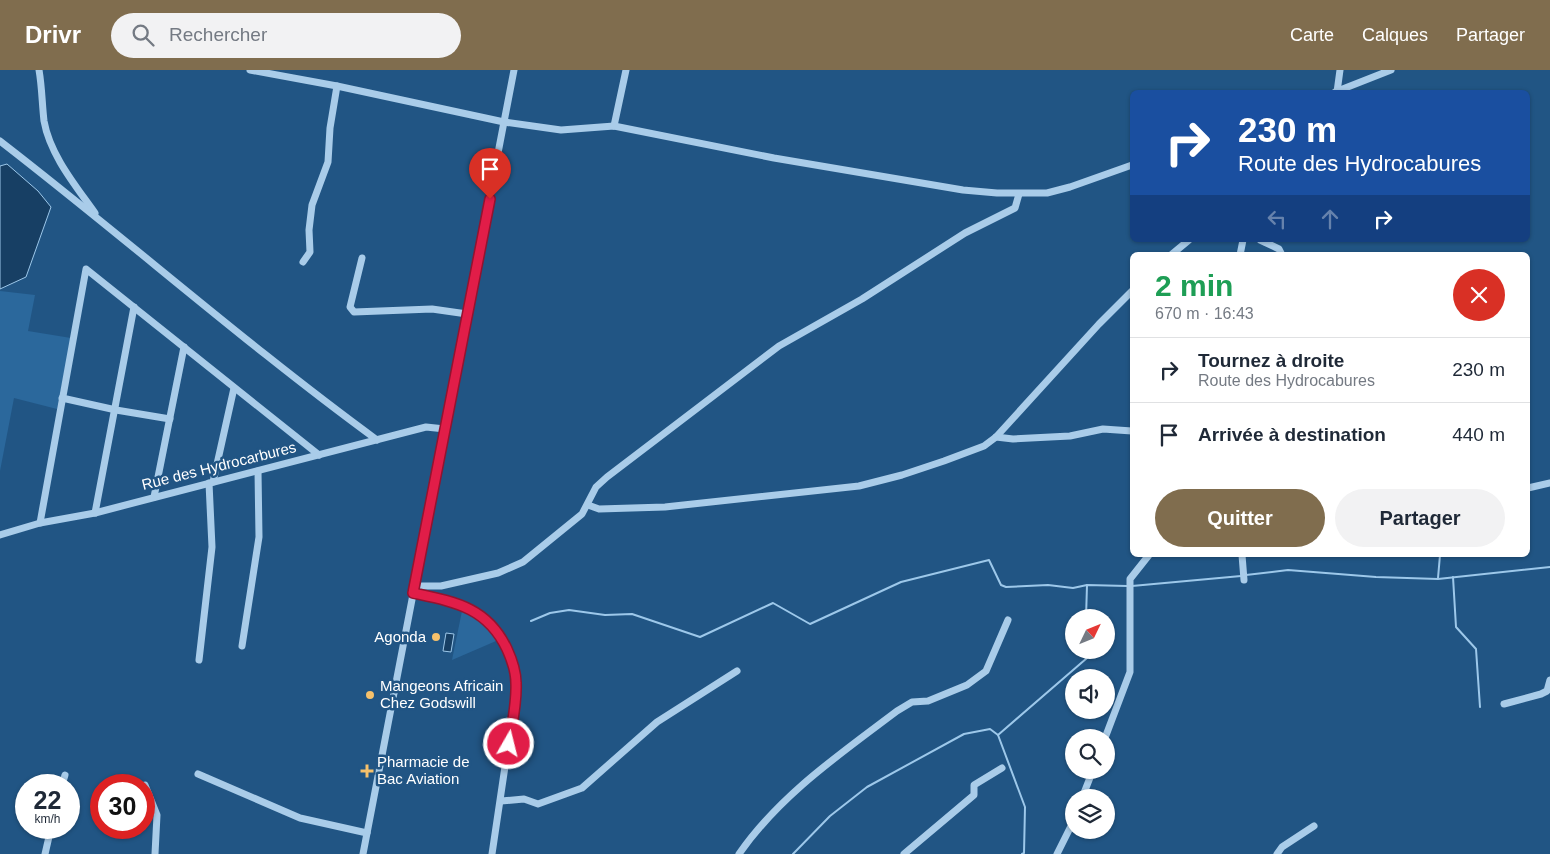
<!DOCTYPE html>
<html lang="fr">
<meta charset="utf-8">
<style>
:root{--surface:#fff;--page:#f2f2f3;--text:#1f2937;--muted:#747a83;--line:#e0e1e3;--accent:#806d4e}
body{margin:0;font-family:Helvetica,sans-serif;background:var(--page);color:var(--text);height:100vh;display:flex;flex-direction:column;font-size:19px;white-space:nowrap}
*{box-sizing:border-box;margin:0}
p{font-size:16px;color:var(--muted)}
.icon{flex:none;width:28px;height:28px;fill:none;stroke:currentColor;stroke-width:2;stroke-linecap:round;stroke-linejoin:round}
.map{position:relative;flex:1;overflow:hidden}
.sheet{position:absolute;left:1130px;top:182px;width:400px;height:305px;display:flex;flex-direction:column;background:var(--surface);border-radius:8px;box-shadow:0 1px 4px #0004}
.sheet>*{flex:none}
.guide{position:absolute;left:1130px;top:20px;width:400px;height:152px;border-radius:8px;box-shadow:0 1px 4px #0004;background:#1a4fa0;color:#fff;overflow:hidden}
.needle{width:32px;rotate:47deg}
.tools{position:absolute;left:1065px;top:539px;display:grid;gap:10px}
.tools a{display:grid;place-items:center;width:50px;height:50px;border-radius:50%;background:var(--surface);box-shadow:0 1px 4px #0004;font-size:25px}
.speed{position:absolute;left:15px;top:704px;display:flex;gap:10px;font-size:25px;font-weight:700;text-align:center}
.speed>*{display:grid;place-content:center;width:65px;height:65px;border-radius:50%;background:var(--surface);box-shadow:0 1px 4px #0004;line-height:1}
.speed small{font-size:12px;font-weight:400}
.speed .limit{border:8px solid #d22;background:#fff;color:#111}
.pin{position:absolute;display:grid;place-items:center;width:42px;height:42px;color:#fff;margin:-51px -21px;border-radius:50% 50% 50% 0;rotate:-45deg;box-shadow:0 0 5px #0007}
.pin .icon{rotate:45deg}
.me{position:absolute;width:55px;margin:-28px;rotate:8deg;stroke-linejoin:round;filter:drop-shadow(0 0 4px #0008)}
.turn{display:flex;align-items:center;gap:18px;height:105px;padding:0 25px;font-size:22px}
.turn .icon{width:65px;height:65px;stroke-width:2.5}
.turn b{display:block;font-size:35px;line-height:42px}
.lanes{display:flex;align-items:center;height:48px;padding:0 25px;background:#0003;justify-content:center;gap:25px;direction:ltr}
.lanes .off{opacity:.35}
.round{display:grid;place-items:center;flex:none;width:52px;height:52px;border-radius:26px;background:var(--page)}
.summary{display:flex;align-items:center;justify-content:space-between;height:85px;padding:0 25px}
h1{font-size:30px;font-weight:700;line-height:38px;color:#1e9e55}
.action{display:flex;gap:10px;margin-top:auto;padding:10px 25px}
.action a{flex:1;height:58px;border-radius:30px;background:var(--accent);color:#fff;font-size:20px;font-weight:700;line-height:58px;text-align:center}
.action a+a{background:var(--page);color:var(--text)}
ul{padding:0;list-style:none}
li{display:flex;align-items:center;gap:15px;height:65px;padding:0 25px;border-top:1px solid var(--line)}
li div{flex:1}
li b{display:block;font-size:19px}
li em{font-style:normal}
header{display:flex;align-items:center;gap:30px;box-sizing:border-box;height:70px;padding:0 25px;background:var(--accent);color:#fff}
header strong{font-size:24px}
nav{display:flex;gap:28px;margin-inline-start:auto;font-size:18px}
.search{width:350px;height:45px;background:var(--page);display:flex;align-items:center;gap:12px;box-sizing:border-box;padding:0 18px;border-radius:28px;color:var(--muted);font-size:19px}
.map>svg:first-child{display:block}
.green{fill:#2b689c}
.water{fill:#173f64;stroke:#9dc8ea}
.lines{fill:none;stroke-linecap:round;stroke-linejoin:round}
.stream{stroke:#9dc8ea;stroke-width:2}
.minor{stroke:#a9cce9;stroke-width:7}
.route-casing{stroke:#92132f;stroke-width:12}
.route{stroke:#e11d48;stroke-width:9}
.poi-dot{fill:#f6c16b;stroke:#215584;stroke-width:2}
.labels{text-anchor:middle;stroke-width:5;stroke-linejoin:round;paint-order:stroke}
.street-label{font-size:15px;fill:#fff;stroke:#215584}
.poi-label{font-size:15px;fill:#fff;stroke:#215584;text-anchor:start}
</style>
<header>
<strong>Drivr</strong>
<div class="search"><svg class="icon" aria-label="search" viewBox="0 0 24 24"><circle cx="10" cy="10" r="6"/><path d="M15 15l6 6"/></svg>Rechercher</div>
<nav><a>Carte</a><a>Calques</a><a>Partager</a></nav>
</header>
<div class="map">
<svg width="1550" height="784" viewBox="0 0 1550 784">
<rect width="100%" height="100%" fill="#215584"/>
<g class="green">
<polygon points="0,221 35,225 28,261 71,268 57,339 14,328 0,401"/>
<polygon points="462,541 485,551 498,566 496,571 452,590"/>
</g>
<g class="water">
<polygon points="7,94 38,121 51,137 26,207 0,219 0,96"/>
<polygon points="446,563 454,564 451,582 443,581"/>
</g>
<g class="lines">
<g class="stream">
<polyline points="1246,505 1288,500 1376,507 1438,509 1550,497"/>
<polyline points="1453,507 1456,557 1476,579 1480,637"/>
<polyline points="1438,508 1440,485"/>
<polyline points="1132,516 1241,506"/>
<polyline points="1086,548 1087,515 1127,516"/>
<polyline points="531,551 550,543 569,540 605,545 632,544 700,567 773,533 810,554 901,512 989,490 1001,515 1006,517 1048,515 1073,518 1087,515"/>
<polyline points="998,665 1087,588 1093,580"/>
<polyline points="793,784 830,746 867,717 964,664 990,659 998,665 1025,737 1024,783 1022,784"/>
</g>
<g class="minor">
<path d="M39 0C42 17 42 34 44 51 50 85 76 116 95 143"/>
<polyline points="250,0 337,16 504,52 561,60 614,56 774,88 963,120 997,123 1047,123 1070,117 1132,95"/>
<polyline points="1335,22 1391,0"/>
<polyline points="1337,22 1340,0"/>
<polyline points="614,56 626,0"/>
<path d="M0 71C127 169 247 275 377 370"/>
<polyline points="1260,170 1279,179 1282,185"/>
<polyline points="1171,185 1189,170"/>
<polyline points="1240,185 1243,170"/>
<polyline points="362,188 350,237 354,242 432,239 467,244"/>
<polyline points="303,192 310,182 309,160 312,135 328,92 330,58 337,16"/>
<polyline points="62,328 116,340 170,349"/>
<polyline points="996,367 1013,369 1070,366 1103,359 1132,361"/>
<polyline points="213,412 234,318"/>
<polyline points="1528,418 1550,413"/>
<polyline points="154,427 184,277"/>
<polyline points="588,435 599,439 665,437 859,416 902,405 944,391 984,376 996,367 1099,254 1132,221"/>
<polyline points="95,443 134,237"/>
<polyline points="40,453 86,199 319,385"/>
<polyline points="0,465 40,453 95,443 426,357 445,359"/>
<polyline points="1242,485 1244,510"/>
<polyline points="414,516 441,516 498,503 523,492 582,444 596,417 607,407 779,276 862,229 965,163 1015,138 1019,124"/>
<path d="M413 523C427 526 442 527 455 532 502 548 518 589 514 636L492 784"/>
<polyline points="242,576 259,467 258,401"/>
<polyline points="199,590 212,477 209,413"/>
<polyline points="1504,634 1541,624 1547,621 1550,610"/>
<polyline points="1105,668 1130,602 1130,509 1149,485"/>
<polyline points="198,704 300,748 367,763"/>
<polyline points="62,715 65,705"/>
<polyline points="145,715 157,745 155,784"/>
<polyline points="1082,728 1093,700"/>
<polyline points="501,731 524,729 538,734 582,718 657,652 737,601"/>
<polyline points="45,784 51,758"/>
<polyline points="363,784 514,0"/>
<path d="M739 784C780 725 840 684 897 641L912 632 928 631 967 615 986 601 1008 550"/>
<polyline points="904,784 974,725 974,715 1002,698"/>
<polyline points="1057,784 1074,750"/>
<polyline points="1277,784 1282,777 1314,756"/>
</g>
</g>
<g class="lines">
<defs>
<path id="route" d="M490 129 413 523C455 532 487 537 507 579 512 590 516 601 516 613 517 633 512 654 509 674"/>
</defs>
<use href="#route" class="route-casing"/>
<use href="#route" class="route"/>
</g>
<g class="poi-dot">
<circle cx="436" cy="567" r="5"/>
<circle cx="370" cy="625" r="5"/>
<path d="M364.5 693.5h5v5h5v5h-5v5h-5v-5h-5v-5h5z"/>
</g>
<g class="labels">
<g class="street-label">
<text transform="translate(219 396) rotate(-14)" y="5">Rue des Hydrocarbures</text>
</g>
<g class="poi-label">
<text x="426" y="572" text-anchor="end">Agonda</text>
<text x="380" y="621">Mangeons Africain<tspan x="380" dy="17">Chez Godswill</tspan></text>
<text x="377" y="697">Pharmacie de<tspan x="377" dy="17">Bac Aviation</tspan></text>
</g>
</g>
</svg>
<div class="tools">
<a><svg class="needle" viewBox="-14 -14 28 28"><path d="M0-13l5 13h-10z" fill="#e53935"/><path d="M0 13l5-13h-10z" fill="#747a83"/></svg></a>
<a><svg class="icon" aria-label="sound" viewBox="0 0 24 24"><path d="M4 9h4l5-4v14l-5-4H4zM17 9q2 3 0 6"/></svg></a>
<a><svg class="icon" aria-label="search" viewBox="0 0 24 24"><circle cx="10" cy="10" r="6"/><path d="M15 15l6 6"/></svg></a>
<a><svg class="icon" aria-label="layers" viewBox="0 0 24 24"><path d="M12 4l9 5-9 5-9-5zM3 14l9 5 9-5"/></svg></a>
</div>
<div class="speed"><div>22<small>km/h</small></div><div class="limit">30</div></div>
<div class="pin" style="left:490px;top:129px;background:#d93025"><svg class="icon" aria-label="arrive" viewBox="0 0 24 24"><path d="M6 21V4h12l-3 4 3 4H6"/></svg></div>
<svg class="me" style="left:509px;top:674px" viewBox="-20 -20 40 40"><circle r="17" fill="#e11d48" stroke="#fff" stroke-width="3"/><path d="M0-11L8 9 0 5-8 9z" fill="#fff"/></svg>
<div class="guide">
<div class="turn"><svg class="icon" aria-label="right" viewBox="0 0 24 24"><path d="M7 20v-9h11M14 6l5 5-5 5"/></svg><div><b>230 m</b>Route des Hydrocabures</div></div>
<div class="lanes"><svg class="icon off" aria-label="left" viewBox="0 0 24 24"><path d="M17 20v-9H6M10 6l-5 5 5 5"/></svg><svg class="icon off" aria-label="ahead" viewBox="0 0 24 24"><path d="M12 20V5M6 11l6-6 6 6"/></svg><svg class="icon" aria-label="right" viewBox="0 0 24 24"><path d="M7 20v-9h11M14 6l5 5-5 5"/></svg></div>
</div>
<section class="sheet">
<div class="summary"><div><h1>2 min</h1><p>670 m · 16:43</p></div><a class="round" style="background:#d93025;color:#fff"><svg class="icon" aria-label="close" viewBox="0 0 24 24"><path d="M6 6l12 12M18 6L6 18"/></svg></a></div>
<ul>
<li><svg class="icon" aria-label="right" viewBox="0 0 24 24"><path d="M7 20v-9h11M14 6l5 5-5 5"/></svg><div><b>Tournez à droite</b><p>Route des Hydrocabures</p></div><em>230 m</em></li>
<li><svg class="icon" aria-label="arrive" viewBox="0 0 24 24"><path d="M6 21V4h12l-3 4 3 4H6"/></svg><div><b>Arrivée à destination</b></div><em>440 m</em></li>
</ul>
<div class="action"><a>Quitter</a><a>Partager</a></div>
</section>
</div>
